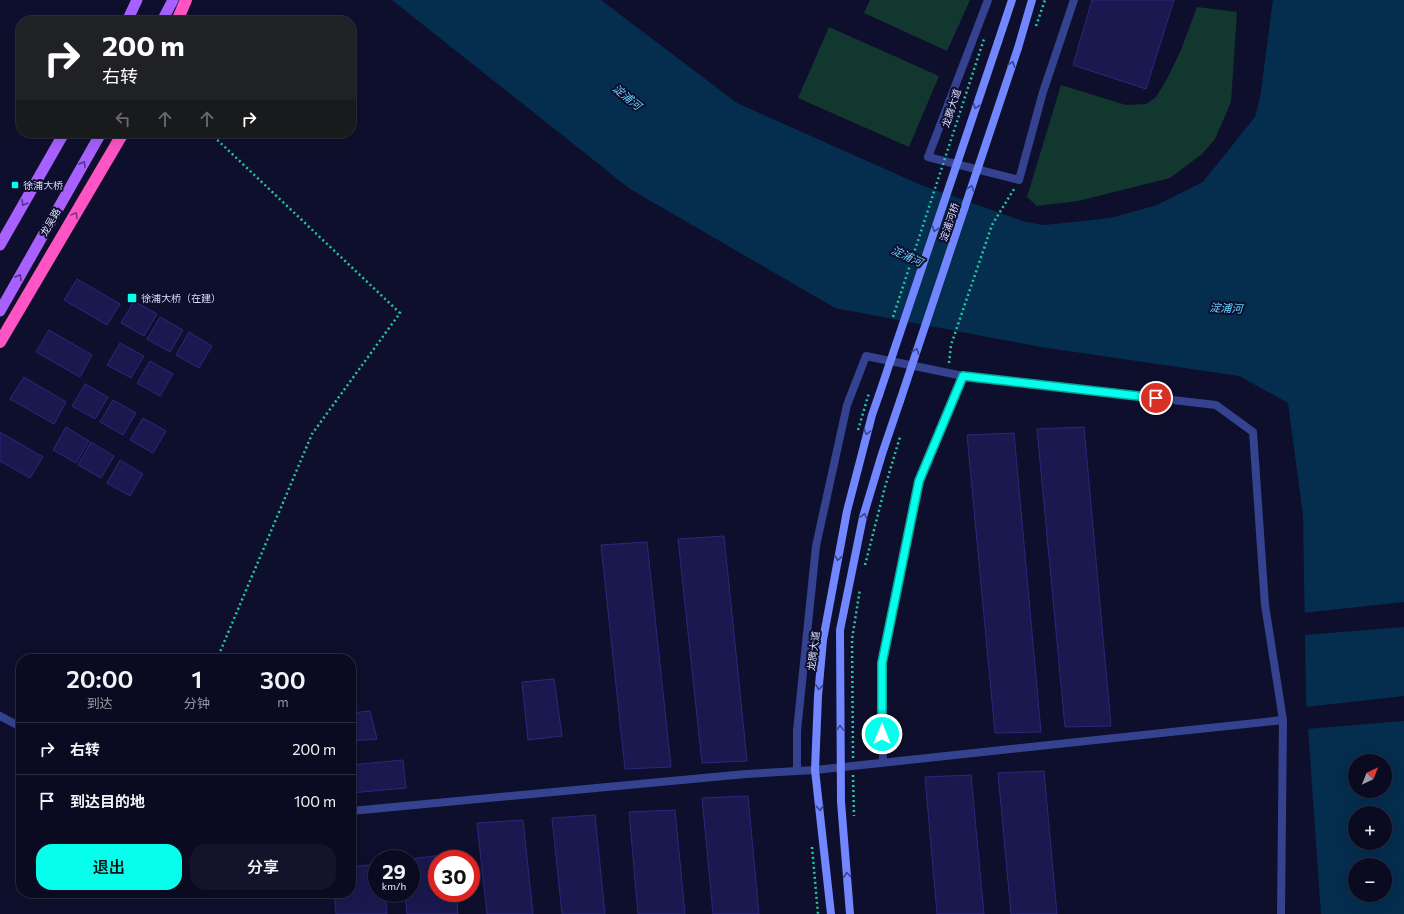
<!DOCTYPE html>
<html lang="zh">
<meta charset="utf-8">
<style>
:root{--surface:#0a0b21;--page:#13142a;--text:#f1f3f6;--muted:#999ba5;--line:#2a2b3f;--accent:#06ffec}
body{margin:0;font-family:Commissioner,"Noto Sans SC",sans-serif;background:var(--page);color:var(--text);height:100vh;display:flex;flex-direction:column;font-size:15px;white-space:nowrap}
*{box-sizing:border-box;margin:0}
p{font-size:13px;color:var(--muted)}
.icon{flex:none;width:22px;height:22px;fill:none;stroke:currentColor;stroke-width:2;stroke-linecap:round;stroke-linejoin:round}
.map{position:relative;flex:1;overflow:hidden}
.sheet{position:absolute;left:16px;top:654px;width:340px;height:244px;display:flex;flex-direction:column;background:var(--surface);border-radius:16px;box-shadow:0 4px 16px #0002,0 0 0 1px var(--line)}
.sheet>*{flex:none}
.guide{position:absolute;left:16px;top:16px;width:340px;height:122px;border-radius:16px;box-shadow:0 4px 16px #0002,0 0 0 1px var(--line);background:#202124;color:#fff;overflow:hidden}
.needle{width:26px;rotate:43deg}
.fabs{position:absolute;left:1348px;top:754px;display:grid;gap:8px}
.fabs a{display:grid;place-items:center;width:44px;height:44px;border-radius:50%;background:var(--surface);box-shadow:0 4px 16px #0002,0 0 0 1px var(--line);font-size:20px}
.speed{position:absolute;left:368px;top:850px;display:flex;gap:8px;font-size:20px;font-weight:700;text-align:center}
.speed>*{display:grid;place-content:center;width:52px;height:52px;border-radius:50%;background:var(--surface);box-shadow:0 4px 16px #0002,0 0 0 1px var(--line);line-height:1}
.speed small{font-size:10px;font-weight:400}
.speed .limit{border:6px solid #d22;background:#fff;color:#111}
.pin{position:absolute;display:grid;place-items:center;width:34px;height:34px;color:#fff;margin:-17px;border:2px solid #fff;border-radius:50%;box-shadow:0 1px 4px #0007}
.me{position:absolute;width:44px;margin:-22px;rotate:0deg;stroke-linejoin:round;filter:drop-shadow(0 0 3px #0008)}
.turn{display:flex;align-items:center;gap:14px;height:84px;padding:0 20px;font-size:18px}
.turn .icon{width:52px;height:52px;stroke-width:2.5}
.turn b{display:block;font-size:28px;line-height:34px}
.lanes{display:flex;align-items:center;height:38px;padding:0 20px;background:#0003;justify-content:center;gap:20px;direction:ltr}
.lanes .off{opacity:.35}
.eta{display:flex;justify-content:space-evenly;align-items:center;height:68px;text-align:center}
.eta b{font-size:24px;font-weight:600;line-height:28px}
.cta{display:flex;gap:8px;margin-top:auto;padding:8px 20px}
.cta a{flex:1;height:46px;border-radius:16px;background:var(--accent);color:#111;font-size:16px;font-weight:600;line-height:46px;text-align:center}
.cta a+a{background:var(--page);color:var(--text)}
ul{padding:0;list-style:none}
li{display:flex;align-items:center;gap:12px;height:52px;padding:0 20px;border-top:1px solid var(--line)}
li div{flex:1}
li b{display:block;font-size:15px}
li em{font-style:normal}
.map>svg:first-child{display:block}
.green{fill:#11372f}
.water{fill:#052d4e;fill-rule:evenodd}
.pier{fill:#0e0f2c}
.building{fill:#1a194f;stroke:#2a287d}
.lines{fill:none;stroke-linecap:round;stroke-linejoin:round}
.path{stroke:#24c8a1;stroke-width:2.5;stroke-dasharray:2 3;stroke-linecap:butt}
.minor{stroke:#35428f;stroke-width:8}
.secondary{stroke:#7186ff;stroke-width:8}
.primary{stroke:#a861ff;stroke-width:11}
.motorway{stroke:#ff55c4;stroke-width:12}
.path-bridge{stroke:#24c8a1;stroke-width:2.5;stroke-dasharray:2 3;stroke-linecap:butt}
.secondary-bridge{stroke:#7186ff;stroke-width:8}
.oneway{stroke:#3b458b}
.oneway2{stroke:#53348b}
.oneway3{stroke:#863278}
.route-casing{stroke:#04a699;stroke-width:10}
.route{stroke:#06ffec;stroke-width:7}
.poi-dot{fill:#06ffec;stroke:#0e0f2c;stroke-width:1.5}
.labels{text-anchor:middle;stroke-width:4;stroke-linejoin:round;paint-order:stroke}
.street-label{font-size:10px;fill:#dadcff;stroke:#0e0f2c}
.poi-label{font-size:10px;fill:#dadcff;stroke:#0e0f2c;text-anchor:start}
.water-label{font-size:11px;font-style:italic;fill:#68d4ff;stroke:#0e0f2c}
</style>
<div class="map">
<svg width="1404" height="914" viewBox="0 0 1404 914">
<rect width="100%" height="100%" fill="#0e0f2c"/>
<g class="green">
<polygon points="870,0 970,0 947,51 864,13"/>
<polygon points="1197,7 1237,12 1231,102 1215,139 1202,154 1170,178 1078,201 1037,206 1027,197 1061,85 1126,105 1146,104 1156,97 1167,79 1181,50"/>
<polygon points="829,27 939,76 909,147 798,98"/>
</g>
<path class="water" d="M392 0H601L737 103 921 185 1026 222 1044 225 1111 218 1157 205 1203 182 1255 117 1260 98 1273 0H1404V914H1321L1306 699 1303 515 1288 403 1239 376 1041 347 835 308 630 189ZM1355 761H1385V791H1355ZM1355 813H1385V843H1355ZM1355 865H1385V895H1355Z"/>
<g class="pier">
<polygon points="1404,602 1404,627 1303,635 1303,613"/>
<polygon points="1404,696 1404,721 1306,729 1305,707"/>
</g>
<g class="building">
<polygon points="1092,0 1174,0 1146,89 1073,65"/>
<polygon points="77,279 120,304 107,325 64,300"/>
<polygon points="134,301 157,314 144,336 121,323"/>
<polygon points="160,317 183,330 170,352 147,339"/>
<polygon points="49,330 92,355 80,377 36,352"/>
<polygon points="189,332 212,346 199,368 176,355"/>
<polygon points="120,343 144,356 131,378 107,365"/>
<polygon points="150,361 173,374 160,396 137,383"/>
<polygon points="24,377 66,402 54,424 10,399"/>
<polygon points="85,384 108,397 95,419 72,406"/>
<polygon points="113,400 136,413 123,435 100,422"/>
<polygon points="143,418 166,431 153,453 130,440"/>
<polygon points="66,427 89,441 76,463 53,450"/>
<polygon points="1084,427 1111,726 1065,727 1037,429"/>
<polygon points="0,432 43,457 30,478 0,461"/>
<polygon points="1014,433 1041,732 995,733 967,435"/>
<polygon points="91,442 114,456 101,478 78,465"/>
<polygon points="120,460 143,474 130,496 107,483"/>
<polygon points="724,536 747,761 702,763 678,539"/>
<polygon points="647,542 671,767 625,769 601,545"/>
<polygon points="554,679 562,736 528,740 522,682"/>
<polygon points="370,711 377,739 351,741 351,713"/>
<polygon points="403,760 406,788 351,793 351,765"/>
<polygon points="1044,771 1057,914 1011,914 998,773"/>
<polygon points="971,775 984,914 937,914 925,777"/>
<polygon points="748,796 759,914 713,914 702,798"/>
<polygon points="675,810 685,914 638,914 629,812"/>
<polygon points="595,815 605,914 562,914 552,818"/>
<polygon points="523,820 533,914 487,914 477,823"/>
<polygon points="451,854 452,859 437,859 437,893 456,893 458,914 407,914 405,893 411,893 410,859"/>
<polygon points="377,864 377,893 385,893 387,914 336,914 334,893 351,893 351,867"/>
</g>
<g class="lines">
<g class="path">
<polyline points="1036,26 1045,0"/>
<polyline points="210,133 400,313 312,434 217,659"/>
<polyline points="949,363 951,345 992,225 1014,189"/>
<polyline points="865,565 885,487 900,437"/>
<polyline points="853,758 852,639 860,589"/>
<polyline points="853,775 854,816"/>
<polyline points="812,847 818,914"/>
</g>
<g class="minor">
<polyline points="988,0 928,157 1019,180 1043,92 1074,0"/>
<polyline points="0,716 21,727"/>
<polyline points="883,762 882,663 919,481 963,376 1216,405 1253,432 1265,605 1283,720 1281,914"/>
<polyline points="797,771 797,731 816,546 847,405 866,356 963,376"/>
<polyline points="351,811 746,774 815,770 1283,720"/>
</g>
<g class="secondary">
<polyline points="998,42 1012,0"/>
<polyline points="1018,48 1032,0"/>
<polyline points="831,914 815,770 818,696 823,640 847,511 872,415 879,395"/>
<polyline points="850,914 841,802 840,630 863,517 882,454 900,401"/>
</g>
<g class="primary">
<polyline points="127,21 137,0"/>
<polyline points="162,21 173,0"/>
<polyline points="0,245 64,133"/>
<polyline points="0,311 101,133"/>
</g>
<g class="motorway">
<polyline points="177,21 186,0"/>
<polyline points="0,342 123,133"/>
</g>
<g class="path-bridge">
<polyline points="893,317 984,39"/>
<polyline points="858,430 869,393"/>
</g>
<g class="secondary-bridge">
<polyline points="879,395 998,42"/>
<polyline points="900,401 1018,48"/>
</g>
</g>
<defs><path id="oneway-chevron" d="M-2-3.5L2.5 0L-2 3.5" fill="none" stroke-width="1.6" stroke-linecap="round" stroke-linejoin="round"/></defs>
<g class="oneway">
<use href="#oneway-chevron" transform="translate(1012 64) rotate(-71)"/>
<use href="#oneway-chevron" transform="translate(976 106) rotate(109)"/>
<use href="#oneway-chevron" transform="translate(971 188) rotate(-71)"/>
<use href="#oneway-chevron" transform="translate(935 229) rotate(109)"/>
<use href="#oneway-chevron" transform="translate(916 351) rotate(-71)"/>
<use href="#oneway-chevron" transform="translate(867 432) rotate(105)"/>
<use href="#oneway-chevron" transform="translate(864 516) rotate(-76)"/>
<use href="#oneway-chevron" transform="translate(838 558) rotate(100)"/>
<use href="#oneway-chevron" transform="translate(819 687) rotate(96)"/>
<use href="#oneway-chevron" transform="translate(840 728) rotate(-90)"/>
<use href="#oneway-chevron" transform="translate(820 808) rotate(84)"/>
<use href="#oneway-chevron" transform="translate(847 875) rotate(-95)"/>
</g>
<g class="oneway2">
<use href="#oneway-chevron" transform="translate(83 164) rotate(-61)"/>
<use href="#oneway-chevron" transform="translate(24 203) rotate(120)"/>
<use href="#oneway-chevron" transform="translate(19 277) rotate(-61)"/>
</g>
<use class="oneway3" href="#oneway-chevron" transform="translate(75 215) rotate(-59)"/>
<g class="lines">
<defs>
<polyline id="route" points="882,734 882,663 919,481 963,376 1156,398"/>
</defs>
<use href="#route" class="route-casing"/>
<use href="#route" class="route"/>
</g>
<g class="poi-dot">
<rect x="11" y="181" width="8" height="8" rx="2"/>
<rect x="127" y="293" width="10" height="10" rx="2"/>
</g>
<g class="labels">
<g class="street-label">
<text transform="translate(951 108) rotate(-72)" y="4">龙腾大道</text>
<text transform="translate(50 222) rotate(-61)" y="4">龙吴路</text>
<text transform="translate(949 222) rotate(-71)" y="4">淀浦河桥</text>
<text transform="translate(813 651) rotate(-83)" y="4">龙腾大道</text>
</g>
<g class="poi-label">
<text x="23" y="189">徐浦大桥</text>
<text x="141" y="302">徐浦大桥（在建）</text>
</g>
<g class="water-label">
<text transform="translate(627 97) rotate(39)" y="4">淀浦河</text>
<text transform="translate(907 256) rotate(25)" y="4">淀浦河</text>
<text transform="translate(1226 308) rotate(3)" y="4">淀浦河</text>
</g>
</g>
</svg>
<div class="fabs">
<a><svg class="needle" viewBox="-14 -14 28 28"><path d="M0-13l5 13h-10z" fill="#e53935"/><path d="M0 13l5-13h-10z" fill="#999ba5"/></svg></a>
<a>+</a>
<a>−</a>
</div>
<div class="speed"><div>29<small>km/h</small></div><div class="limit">30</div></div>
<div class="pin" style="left:1156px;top:398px;background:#d93025"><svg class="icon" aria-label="arrive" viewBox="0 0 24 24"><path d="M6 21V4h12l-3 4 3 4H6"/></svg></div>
<svg class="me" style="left:882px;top:734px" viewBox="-20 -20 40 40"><circle r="17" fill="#06ffec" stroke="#fff" stroke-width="3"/><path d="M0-11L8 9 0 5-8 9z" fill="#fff"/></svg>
<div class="guide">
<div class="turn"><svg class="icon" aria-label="right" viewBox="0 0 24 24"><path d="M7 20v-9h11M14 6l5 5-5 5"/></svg><div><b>200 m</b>右转</div></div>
<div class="lanes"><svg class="icon off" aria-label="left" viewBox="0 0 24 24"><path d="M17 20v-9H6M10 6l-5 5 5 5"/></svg><svg class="icon off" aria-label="ahead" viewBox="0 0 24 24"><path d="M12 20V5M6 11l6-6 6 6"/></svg><svg class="icon off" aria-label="ahead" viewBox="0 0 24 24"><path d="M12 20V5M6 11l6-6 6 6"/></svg><svg class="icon" aria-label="right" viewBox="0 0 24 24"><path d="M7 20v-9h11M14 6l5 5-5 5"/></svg></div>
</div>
<section class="sheet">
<div class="eta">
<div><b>20:00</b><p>到达</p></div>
<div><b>1</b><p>分钟</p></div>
<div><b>300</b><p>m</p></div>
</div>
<ul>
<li><svg class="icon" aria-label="right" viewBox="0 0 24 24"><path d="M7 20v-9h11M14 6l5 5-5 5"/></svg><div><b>右转</b></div><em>200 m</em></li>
<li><svg class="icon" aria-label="arrive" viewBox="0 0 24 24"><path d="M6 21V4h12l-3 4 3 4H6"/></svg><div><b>到达目的地</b></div><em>100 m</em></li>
</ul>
<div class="cta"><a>退出</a><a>分享</a></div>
</section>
</div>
